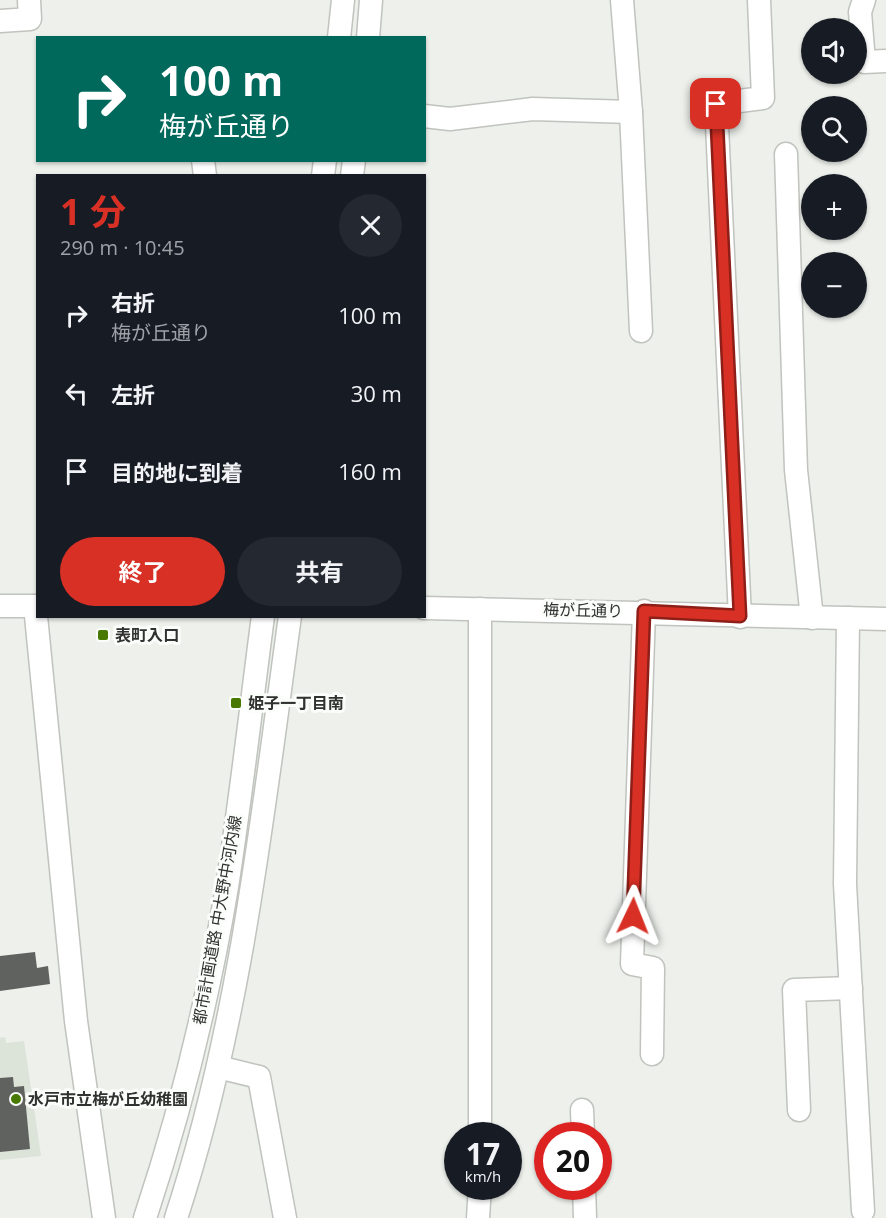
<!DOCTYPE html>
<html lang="ja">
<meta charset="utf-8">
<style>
:root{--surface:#171b24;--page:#242831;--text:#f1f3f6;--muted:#9ea1a6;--accent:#d93025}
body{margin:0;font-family:"Open Sans","Noto Sans JP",sans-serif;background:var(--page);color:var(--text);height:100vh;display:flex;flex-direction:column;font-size:22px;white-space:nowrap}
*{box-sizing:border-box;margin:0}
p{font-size:20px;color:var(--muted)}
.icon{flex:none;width:33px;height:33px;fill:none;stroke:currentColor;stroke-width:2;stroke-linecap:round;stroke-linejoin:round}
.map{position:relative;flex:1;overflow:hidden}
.drawer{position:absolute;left:36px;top:174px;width:390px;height:444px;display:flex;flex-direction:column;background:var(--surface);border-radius:0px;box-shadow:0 2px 4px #0004}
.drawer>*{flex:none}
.top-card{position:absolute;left:36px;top:36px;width:390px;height:126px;border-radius:0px;box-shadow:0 2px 4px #0004;background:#00695c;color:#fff;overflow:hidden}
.controls{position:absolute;left:801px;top:18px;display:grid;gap:12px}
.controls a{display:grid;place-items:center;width:66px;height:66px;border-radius:50%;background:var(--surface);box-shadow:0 2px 4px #0004;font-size:30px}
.speed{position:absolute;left:444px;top:1122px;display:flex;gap:12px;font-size:30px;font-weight:700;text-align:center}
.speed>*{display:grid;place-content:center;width:78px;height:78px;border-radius:50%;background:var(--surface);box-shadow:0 2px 4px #0004;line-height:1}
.speed small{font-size:15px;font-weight:400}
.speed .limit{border:9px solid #d22;background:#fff;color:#111}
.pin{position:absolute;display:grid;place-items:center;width:51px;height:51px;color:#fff;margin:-26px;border-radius:12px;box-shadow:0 3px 9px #0006}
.me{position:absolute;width:66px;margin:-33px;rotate:2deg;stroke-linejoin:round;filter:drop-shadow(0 0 4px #0008)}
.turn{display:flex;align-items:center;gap:21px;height:126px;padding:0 24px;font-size:27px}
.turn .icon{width:78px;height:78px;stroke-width:2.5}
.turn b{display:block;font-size:42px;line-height:51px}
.round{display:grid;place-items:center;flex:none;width:63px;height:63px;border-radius:32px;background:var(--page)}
.headline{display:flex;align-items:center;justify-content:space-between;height:102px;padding:0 24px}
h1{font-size:36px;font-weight:700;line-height:45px;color:var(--accent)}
.cta{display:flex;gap:12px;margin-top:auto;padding:12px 24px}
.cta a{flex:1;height:69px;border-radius:36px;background:var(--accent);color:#fff;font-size:24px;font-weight:700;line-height:69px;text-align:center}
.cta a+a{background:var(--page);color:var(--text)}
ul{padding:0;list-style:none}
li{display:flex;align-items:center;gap:18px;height:78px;padding:0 24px}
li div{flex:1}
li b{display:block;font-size:22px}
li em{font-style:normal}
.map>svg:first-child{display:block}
.built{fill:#dce3d9}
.building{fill:#60625f}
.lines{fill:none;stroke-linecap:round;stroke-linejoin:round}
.minor-casing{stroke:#c0c3be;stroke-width:25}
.minor{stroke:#fff;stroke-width:22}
.route-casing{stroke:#8d1f18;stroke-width:15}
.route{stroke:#d93025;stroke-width:10}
.poi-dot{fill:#477903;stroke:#fafdf9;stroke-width:2}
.labels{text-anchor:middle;stroke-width:6;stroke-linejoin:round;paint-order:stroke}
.street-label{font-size:16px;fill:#303130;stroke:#fafdf9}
.poi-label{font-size:16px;font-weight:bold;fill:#303130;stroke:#fafdf9;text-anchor:start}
</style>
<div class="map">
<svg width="886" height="1218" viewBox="0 0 886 1218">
<rect width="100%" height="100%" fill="#edf0eb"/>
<polygon class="built" points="5,1037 6,1043 24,1041 41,1156 0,1160 0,1038"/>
<g class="building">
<polygon points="35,952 37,968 48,966 50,984 0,991 0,956"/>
<polygon points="13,1077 14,1087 24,1086 30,1149 0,1152 0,1078"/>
</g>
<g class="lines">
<defs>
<g id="minor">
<polyline points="622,0 631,112"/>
<polyline points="864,0 860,12 864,62 886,61"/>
<polyline points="0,21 30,19 29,0"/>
<polyline points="339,38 343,0"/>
<polyline points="368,38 371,0"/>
<polyline points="424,116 450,119 533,109 631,112 641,331"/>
<polyline points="786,154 796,470 812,618"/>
<polyline points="203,160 205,176"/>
<polyline points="323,176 325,160"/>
<polyline points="352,176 354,160"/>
<polyline points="0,606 38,606"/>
<polyline points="35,606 76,1021 104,1218"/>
<polyline points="424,608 886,619"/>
<polyline points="644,611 632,964 653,968 652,1054"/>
<polyline points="740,617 716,104 763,98 759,0"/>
<polyline points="848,618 845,884 863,1211"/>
<polyline points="218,1067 259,1077 285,1218"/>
<polyline points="582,1110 583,1136"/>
<polyline points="799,1110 794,990 851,988"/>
<polyline points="480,1136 480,609"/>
<polyline points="584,1186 585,1218"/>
<path d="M145 1218C181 1110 208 1000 227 887 241 797 251 707 263 616"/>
<path d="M176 1218C240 1023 262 819 290 616"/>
<polyline points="478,1218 480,1186"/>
</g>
</defs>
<use href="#minor" class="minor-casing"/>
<use href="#minor" class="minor"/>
</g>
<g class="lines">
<defs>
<polyline id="route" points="633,916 644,611 740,616 716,104"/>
</defs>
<use href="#route" class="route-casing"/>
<use href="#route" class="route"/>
</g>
<g class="poi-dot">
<rect x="97" y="629" width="12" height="12" rx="3"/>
<rect x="230" y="697" width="12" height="12" rx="3"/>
<circle cx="16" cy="1099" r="6"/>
</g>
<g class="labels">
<g class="street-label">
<text transform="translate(583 610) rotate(1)" y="6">梅が丘通り</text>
<text transform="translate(217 920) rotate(-80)" y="6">都市計画道路 中大野中河内線</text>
</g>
<g class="poi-label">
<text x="115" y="641">表町入口</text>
<text x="248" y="709">姫子一丁目南</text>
<text x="28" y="1105">水戸市立梅が丘幼稚園</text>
</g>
</g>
</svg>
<div class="controls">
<a><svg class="icon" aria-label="sound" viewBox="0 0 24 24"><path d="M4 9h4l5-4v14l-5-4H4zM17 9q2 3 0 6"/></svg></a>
<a><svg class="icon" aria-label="search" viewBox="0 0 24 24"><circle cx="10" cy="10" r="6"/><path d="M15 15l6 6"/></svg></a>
<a>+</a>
<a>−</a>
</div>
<div class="speed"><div>17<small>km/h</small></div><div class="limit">20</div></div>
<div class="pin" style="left:716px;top:104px;background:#d93025"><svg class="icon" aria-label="arrive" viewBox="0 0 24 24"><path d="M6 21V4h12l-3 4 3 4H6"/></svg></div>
<svg class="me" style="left:633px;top:916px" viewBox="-20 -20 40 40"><path d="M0-17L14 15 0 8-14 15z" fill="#d93025" stroke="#fff" stroke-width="4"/></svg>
<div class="top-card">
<div class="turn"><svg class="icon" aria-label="right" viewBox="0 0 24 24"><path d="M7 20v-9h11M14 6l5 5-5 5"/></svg><div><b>100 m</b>梅が丘通り</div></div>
</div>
<section class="drawer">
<div class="headline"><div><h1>1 分</h1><p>290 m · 10:45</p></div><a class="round"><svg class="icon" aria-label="close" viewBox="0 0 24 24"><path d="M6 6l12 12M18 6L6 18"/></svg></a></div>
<ul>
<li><svg class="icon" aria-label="right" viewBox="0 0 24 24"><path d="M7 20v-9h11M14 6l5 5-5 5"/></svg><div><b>右折</b><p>梅が丘通り</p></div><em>100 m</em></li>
<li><svg class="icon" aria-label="left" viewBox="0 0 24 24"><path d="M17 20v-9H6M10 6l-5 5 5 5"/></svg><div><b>左折</b></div><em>30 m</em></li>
<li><svg class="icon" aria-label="arrive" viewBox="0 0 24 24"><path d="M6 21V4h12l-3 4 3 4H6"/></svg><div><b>目的地に到着</b></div><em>160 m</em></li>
</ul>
<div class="cta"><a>終了</a><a>共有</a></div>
</section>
</div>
